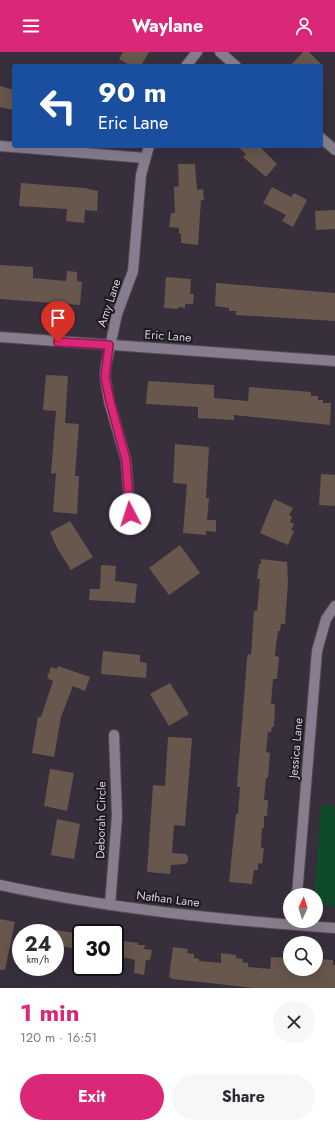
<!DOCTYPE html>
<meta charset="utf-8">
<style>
:root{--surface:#fff;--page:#f7f7f7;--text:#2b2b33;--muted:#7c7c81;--accent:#db2777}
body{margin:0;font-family:Jost,sans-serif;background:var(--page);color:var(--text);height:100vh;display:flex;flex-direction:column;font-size:15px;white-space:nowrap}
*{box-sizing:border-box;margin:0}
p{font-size:13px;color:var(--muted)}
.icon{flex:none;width:22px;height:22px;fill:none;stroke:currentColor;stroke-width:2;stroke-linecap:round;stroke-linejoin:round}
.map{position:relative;height:936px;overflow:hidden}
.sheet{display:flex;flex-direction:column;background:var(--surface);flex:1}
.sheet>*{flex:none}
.banner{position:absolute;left:12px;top:12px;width:311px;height:84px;border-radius:4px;box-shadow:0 4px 16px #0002;background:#1a4fa0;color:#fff;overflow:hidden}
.needle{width:26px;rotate:4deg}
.tools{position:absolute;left:283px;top:836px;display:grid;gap:8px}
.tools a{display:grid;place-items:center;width:40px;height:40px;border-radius:50%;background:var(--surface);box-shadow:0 4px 16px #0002;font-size:20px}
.speed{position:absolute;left:12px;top:872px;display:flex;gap:8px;font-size:20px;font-weight:700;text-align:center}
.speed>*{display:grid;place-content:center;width:52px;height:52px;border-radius:50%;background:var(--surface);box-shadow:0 4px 16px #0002;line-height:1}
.speed small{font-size:10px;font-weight:400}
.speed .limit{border:2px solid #111;border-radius:6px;background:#fff;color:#111}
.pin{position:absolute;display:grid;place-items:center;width:34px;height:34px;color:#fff;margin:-41px -17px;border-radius:50% 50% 50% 0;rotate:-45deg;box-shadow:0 0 4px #0007}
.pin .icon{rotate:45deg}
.me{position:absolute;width:44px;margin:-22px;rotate:355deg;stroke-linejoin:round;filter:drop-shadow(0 0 3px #0008)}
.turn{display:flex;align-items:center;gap:14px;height:84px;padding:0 20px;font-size:18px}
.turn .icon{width:52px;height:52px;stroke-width:2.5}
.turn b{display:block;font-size:28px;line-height:34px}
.round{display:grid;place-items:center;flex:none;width:42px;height:42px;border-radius:21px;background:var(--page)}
.summary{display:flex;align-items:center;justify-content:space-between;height:68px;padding:0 20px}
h1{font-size:24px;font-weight:700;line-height:30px;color:var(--accent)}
.cta{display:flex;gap:8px;margin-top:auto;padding:8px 20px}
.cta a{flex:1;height:46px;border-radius:24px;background:var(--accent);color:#fff;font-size:16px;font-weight:700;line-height:46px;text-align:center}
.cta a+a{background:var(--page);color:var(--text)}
header{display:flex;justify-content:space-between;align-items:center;height:52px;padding:0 20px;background:var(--accent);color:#fff;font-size:18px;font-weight:700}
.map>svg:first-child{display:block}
.green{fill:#104b29}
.building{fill:#67574c}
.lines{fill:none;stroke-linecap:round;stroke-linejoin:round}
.street-casing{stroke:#524b56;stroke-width:12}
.street{stroke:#877d8e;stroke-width:10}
.route-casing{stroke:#8e194d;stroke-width:10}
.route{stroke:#db2777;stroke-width:7}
.labels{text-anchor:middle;stroke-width:4;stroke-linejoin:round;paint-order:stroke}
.street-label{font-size:12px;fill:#d4cfd8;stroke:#1d1920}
</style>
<header><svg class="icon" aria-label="menu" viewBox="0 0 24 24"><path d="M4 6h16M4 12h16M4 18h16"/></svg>Waylane<svg class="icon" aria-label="person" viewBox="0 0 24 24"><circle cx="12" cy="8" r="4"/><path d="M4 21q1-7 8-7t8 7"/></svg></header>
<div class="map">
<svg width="335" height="936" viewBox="0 0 335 936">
<rect width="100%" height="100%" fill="#382f3d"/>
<polygon class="green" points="321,753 335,754 335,854 316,853 316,843 314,843"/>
<g class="building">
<polygon points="123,0 149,0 141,14 131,14 119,7"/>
<polygon points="303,0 309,0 323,14 290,14"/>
<polygon points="0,34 14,38 13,58 0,55"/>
<polygon points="237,94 259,94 277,112 266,125 243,105 246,102"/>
<polygon points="178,112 195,112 197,138 203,137 204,148 201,148 198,193 181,191 181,182 179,181 179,176 169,175 171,161 175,161 174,135 179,134"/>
<polygon points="21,131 84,136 98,139 97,159 85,158 84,171 66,169 67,157 19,154"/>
<polygon points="272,135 291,145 294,141 307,148 293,175 282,169 286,163 263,151"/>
<polygon points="335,158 335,177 316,178 315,159"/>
<polygon points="0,213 33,215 33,226 66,229 67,219 77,220 77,229 82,230 80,253 0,247"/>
<polygon points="166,225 191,227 190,242 194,242 193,252 185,252 185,256 178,255 178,257 164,256"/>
<polygon points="216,231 335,241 335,269 236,263 236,259 229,259 229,256 215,254"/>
<polygon points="46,323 68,324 65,371 79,372 75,424 79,424 77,462 53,460 56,421 51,422 56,359 43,358"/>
<polygon points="148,329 214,333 214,346 248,349 249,335 311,340 311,344 318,344 318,348 323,348 323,351 331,351 330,373 234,363 234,368 198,366 198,355 146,352"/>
<polygon points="175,392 209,395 206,446 209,446 207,468 216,468 216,480 206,479 206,483 183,481 187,432 173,431"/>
<polygon points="321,422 335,423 335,454 319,453"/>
<polygon points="274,447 293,456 289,463 292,465 290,470 294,472 291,478 294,479 288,493 260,481"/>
<polygon points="70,469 93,505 71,518 57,496 50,480"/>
<polygon points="180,493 200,521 169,543 149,516"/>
<polygon points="261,507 287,510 288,530 285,572 281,572 280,579 278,579 276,593 275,604 279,605 277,627 273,627 271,652 275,652 274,675 272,675 271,680 268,680 266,700 270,701 268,726 266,726 264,748 268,748 267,764 264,764 264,776 262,776 261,796 264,796 262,812 258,811 258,818 254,818 252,832 229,830 236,762 238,762 240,735 237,735 238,721 247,607 248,602 251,603 254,559 257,559 260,527 257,527 259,512 261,512"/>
<polygon points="101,513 116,514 115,529 137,532 135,551 89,548 90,537 100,537"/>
<polygon points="103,599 140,603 140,610 147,611 146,626 101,622"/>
<polygon points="58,614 90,625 85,639 73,634 61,665 54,705 32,701 38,665 41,665 53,629 47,626 51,615 57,617"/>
<polygon points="170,631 189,662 169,674 150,642"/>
<polygon points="168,685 192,686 185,774 174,773 172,801 186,802 188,805 188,810 185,812 171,813 170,822 147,820 153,733 165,734"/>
<polygon points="50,717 74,721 67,759 44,754"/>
<polygon points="57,767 80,772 74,807 51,803"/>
<polygon points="0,867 15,870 5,918 0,918"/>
<polygon points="55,878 81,882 81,898 55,893"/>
<polygon points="124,889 138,891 138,893 145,893 144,897 152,898 150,908 146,908 144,923 134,921 135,908 122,905"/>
<polygon points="173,895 188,897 187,901 194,902 194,906 199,907 199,909 221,911 221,901 236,903 236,906 243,907 242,910 248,911 248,915 270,917 271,905 290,906 290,917 317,917 318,907 333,908 333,913 335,913 335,936 254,936 173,927 169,925"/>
</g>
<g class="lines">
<defs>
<g id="street">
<polyline points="220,0 236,14"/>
<polyline points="186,14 197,0"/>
<polyline points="321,86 335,98"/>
<polyline points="0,94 145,106"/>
<polyline points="0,285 335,309"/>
<polyline points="130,463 126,408 109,349 105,325 106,313 117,262 133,219 141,123 149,94"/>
<path d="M0 833C110 857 223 868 335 876"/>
<polyline points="297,843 317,599 326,567 335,554"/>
<polyline points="110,853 117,764 114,683"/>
</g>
</defs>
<use href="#street" class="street-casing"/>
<use href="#street" class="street"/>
</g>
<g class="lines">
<defs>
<polyline id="route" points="58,290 109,293 105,325 110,349 126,408 130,462"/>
</defs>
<use href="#route" class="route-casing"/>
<use href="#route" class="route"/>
</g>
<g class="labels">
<g class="street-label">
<text transform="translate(109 251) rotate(-71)" y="4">Amy Lane</text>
<text transform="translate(168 284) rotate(4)" y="4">Eric Lane</text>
<text transform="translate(296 696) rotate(-85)" y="4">Jessica Lane</text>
<text transform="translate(101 768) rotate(-89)" y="4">Deborah Circle</text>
<text transform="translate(168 847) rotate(7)" y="4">Nathan Lane</text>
</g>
</g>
</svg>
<div class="tools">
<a><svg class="needle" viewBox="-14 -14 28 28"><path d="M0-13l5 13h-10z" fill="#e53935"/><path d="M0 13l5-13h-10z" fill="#7c7c81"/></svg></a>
<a><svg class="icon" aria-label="search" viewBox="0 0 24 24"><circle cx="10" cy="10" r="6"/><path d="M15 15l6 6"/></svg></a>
</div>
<div class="speed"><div>24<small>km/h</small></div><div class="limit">30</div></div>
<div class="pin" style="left:58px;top:290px;background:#d93025"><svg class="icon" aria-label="arrive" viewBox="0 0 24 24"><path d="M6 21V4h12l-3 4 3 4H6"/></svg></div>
<svg class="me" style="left:130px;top:462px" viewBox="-20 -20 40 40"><circle r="19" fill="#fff"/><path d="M0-13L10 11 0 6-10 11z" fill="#db2777"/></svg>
<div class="banner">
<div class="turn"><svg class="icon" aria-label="left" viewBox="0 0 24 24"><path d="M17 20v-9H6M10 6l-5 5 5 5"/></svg><div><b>90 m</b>Eric Lane</div></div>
</div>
</div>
<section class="sheet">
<div class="summary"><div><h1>1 min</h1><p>120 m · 16:51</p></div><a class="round"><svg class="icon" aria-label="close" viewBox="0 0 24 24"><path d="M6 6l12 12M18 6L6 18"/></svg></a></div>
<div class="cta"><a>Exit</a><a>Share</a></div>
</section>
